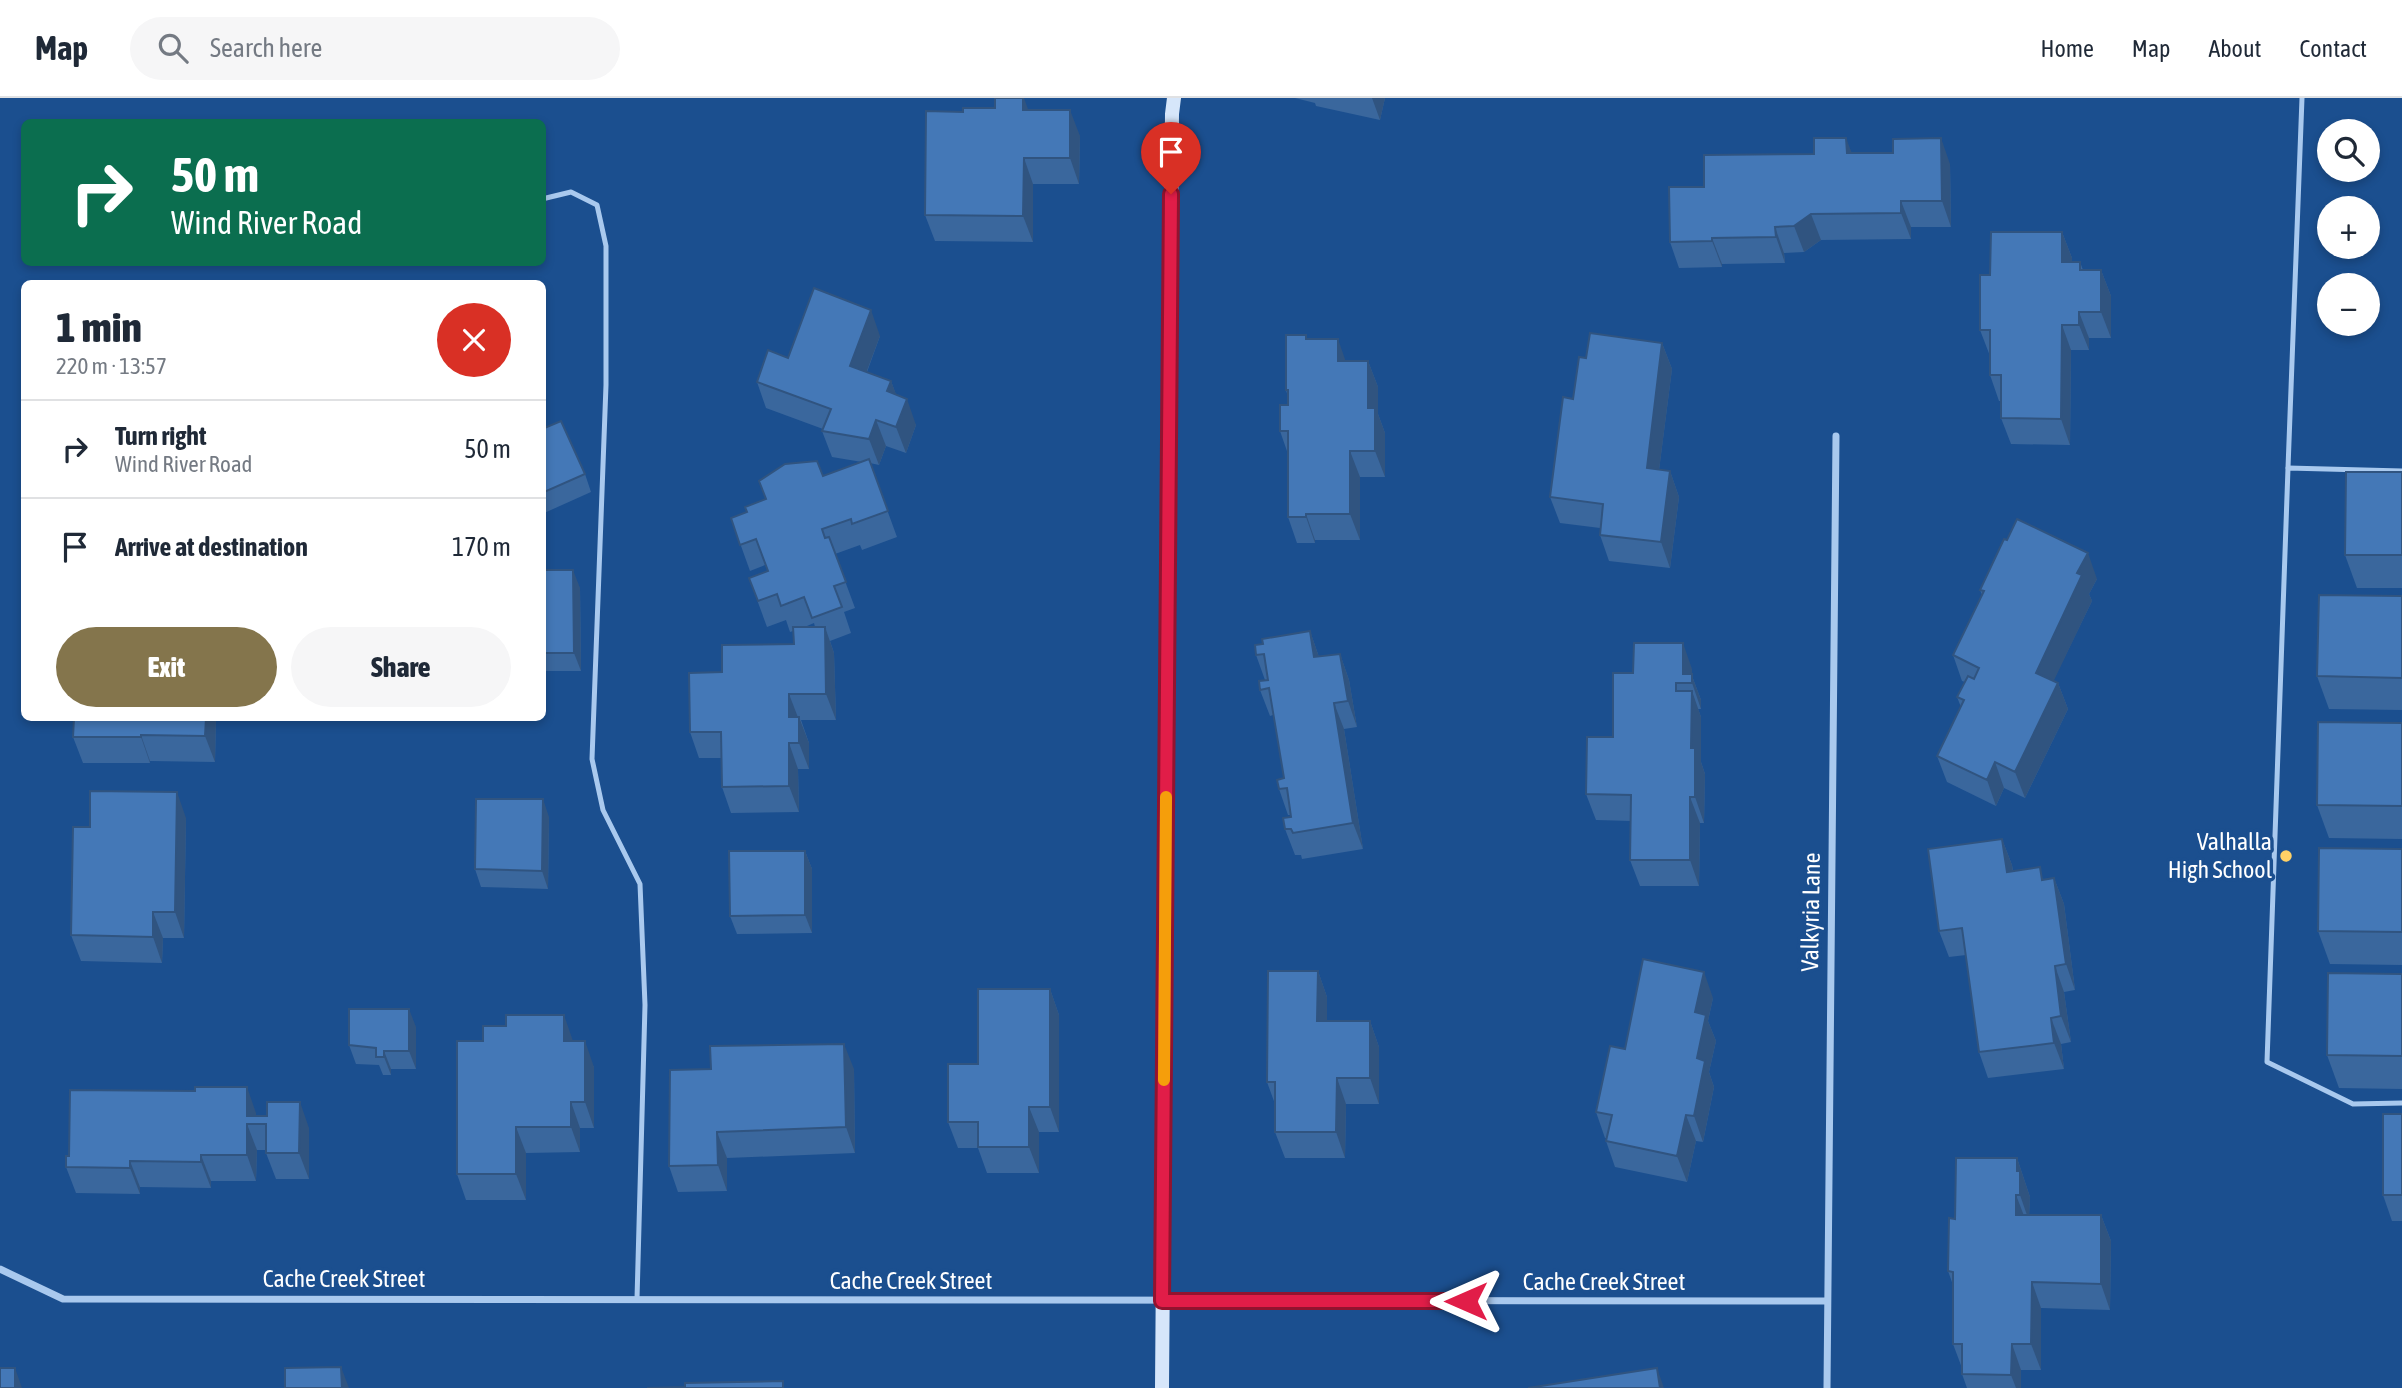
<!DOCTYPE html>
<meta charset="utf-8">
<style>
:root{--surface:#fff;--page:#f6f6f7;--text:#1f2937;--muted:#747a83;--line:#e0e1e3;--accent:#84754c}
body{margin:0;font-family:"Asap Condensed",sans-serif;background:var(--page);color:var(--text);height:100vh;display:flex;flex-direction:column;font-size:26px;white-space:nowrap}
*{box-sizing:border-box;margin:0}
p{font-size:23px;color:var(--muted)}
.icon{flex:none;width:38px;height:38px;fill:none;stroke:currentColor;stroke-width:2;stroke-linecap:round;stroke-linejoin:round}
.map{position:relative;flex:1;overflow:hidden}
.drawer{position:absolute;left:21px;top:182px;width:525px;height:441px;display:flex;flex-direction:column;background:var(--surface);border-radius:10px;box-shadow:0 4px 10px #0003}
.drawer>*{flex:none}
.top-card{position:absolute;left:21px;top:21px;width:525px;height:147px;border-radius:10px;box-shadow:0 4px 10px #0003;background:#0b6e4f;color:#fff;overflow:hidden}
.buttons{position:absolute;left:2317px;top:21px;display:grid;gap:14px}
.buttons a{display:grid;place-items:center;width:63px;height:63px;border-radius:50%;background:var(--surface);box-shadow:0 4px 10px #0003;font-size:35px}
.pin{position:absolute;display:grid;place-items:center;width:60px;height:60px;color:#fff;margin:-72px -30px;border-radius:50% 50% 50% 0;rotate:-45deg;box-shadow:0 0 7px #0007}
.pin .icon{rotate:45deg}
.me{position:absolute;width:77px;margin:-38px;rotate:270deg;stroke-linejoin:round;filter:drop-shadow(0 0 5px #0008)}
.turn{display:flex;align-items:center;gap:24px;height:147px;padding:0 35px;font-size:32px}
.turn .icon{width:91px;height:91px;stroke-width:2.5}
.turn b{display:block;font-size:49px;line-height:60px}
.round{display:grid;place-items:center;flex:none;width:74px;height:74px;border-radius:37px;background:var(--page)}
.summary{display:flex;align-items:center;justify-content:space-between;height:119px;padding:0 35px}
h1{font-size:42px;font-weight:800;line-height:52px}
.button{display:flex;gap:14px;margin-top:auto;padding:14px 35px}
.button a{flex:1;height:80px;border-radius:42px;background:var(--accent);color:#fff;font-size:28px;font-weight:800;line-height:80px;text-align:center}
.button a+a{background:var(--page);color:var(--text)}
ul{padding:0;list-style:none}
li{display:flex;align-items:center;gap:21px;height:98px;padding:0 35px;border-top:2px solid var(--line)}
li div{flex:1}
li b{display:block;font-size:26px}
li em{font-style:normal}
header{display:flex;align-items:center;gap:42px;box-sizing:border-box;height:98px;padding:0 35px;background:var(--surface);border-bottom:2px solid var(--line)}
header strong{font-size:33px}
nav{display:flex;gap:38px;margin-inline-start:auto;font-size:24px}
.search{width:490px;height:63px;background:var(--page);display:flex;align-items:center;gap:18px;box-sizing:border-box;padding:0 24px;border-radius:38px;color:var(--muted);font-size:26px}
.map>svg:first-child{display:block}
.lines{fill:none;stroke-linecap:round;stroke-linejoin:round}
.lane{stroke:#a9c9ee;stroke-width:5}
.street{stroke:#a9c9ee;stroke-width:7}
.secondary{stroke:#d6e6fa;stroke-width:14}
.wall{fill:#3a679d;fill-rule:evenodd}
.shaded-wall{fill:#305480}
.building{fill:#4478b7;stroke:#305480;stroke-width:2}
.route-casing{stroke:#92132f;stroke-width:18}
.route{stroke:#e11d48;stroke-width:12}
.slow{stroke:#f59e0b;stroke-width:12}
.poi-dot{fill:#ffd166;stroke:#1b4f8f;stroke-width:2.5}
.labels{text-anchor:middle;stroke-width:7;stroke-linejoin:round;paint-order:stroke}
.poi-label{font-size:24px;fill:#fff;stroke:#1b4f8f;text-anchor:end}
.street-label{font-size:24px;fill:#fff;stroke:#1b4f8f}
</style>
<header>
<strong>Map</strong>
<div class="search"><svg class="icon" aria-label="search" viewBox="0 0 24 24"><circle cx="10" cy="10" r="6"/><path d="M15 15l6 6"/></svg>Search here</div>
<nav><a>Home</a><a>Map</a><a>About</a><a>Contact</a></nav>
</header>
<div class="map">
<svg width="2402" height="1290" viewBox="0 0 2402 1290">
<rect width="100%" height="100%" fill="#1b4f8f"/>
<g class="lines">
<g class="lane">
<polyline points="542,101 571,94 597,107 606,148 606,287 592,661 603,712 640,786 645,907 637,1201"/>
<polyline points="2288,370 2302,0"/>
<polyline points="2402,373 2288,370 2267,964 2353,1006 2402,1005"/>
</g>
<g class="street">
<polyline points="0,1171 63,1201 1826,1203"/>
<polyline points="1827,1290 1836,338"/>
</g>
<polyline class="secondary" points="1162,1290 1172,16 1174,0"/>
</g>
<g class="wall">
<polygon points="1295,0 1385,0 1380,22 1316,8 1315,5"/>
<polygon points="995,10 1028,12 1080,38 1079,86 1033,86 1033,144 935,143 925,117 963,14"/>
<polygon points="1852,55 1950,66 1951,129 1911,129 1911,141 1821,142 1804,154 1784,155 1785,165 1722,166 1722,169 1679,170 1670,144 1704,89"/>
<polygon points="2062,134 2072,160 2072,164 2080,164 2083,172 2101,172 2111,198 2111,240 2089,240 2089,252 2071,252 2070,347 2011,346 2001,320 2001,303 1999,303 1990,277 1990,258 1980,232 1990,177"/>
<path d="M880 238 867 274 891 283 896 297 916 327 906 355 886 348 879 367 870 365 897 439 862 452 860 447 835 456 855 510 844 514 851 535 830 543 834 555 836 622H801L809 645V671H798L799 714 731 715 722 689 721 660H699L690 634 722 574 794 546 793 533 790 534 786 522 767 529 749 480 768 473 765 467 750 473 731 420 747 414 766 401 823 378 862 364 832 359 822 333 823 331 766 310 757 284 788 260ZM814 525 815 529H804L807 528Z"/>
<polygon points="1307,241 1346,263 1368,263 1378,289 1378,316 1385,335 1385,379 1360,379 1360,442 1315,442 1315,445 1297,445 1288,419 1288,356 1280,333 1288,307 1288,299 1286,292"/>
<polygon points="1662,245 1672,271 1659,372 1670,373 1679,399 1670,470 1609,463 1600,437 1600,430 1560,425 1550,399 1573,301 1586,260"/>
<polygon points="542,331 585,376 591,394 542,416"/>
<polygon points="2402,374 2402,490 2357,490 2345,457"/>
<polygon points="542,472 580,490 581,573 542,573"/>
<polygon points="2097,481 2089,496 2092,503 2053,583 2058,585 2068,611 2025,700 2004,690 1996,708 1947,684 1937,658 1961,609 1957,599 1965,584 1962,583 1953,557 1982,497 1980,492"/>
<polygon points="2402,498 2402,612 2329,611 2317,578"/>
<polygon points="1310,533 1319,559 1340,556 1349,582 1357,629 1344,631 1363,751 1302,761 1301,757 1295,757 1285,731 1291,719 1291,717 1288,717 1279,691 1284,680 1273,617 1270,618 1260,592 1265,582 1256,557"/>
<polygon points="1692,571 1692,578 1701,602 1701,611 1698,611 1701,619 1701,664 1705,676 1704,725 1700,725 1699,788 1640,788 1630,762 1631,723 1596,722 1586,696 1613,639 1633,575"/>
<polygon points="216,620 215,664 150,663 150,665 83,665 73,639"/>
<polygon points="2402,625 2402,741 2329,740 2317,707"/>
<polygon points="549,719 548,791 481,789 475,771"/>
<polygon points="186,720 184,840 163,840 162,865 81,863 71,837 90,729"/>
<polygon points="2002,741 2012,767 2013,773 2044,781 2054,780 2064,806 2075,892 2064,894 2071,944 2061,946 2064,971 1988,980 1979,954 1966,857 1949,859 1939,833"/>
<polygon points="2402,751 2402,867 2330,866 2318,833"/>
<polygon points="805,753 812,771 812,835 737,836 730,818"/>
<polygon points="1318,873 1327,899 1327,923 1370,923 1379,949 1379,1006 1346,1006 1345,1060 1285,1060 1275,1034 1275,1006 1267,984"/>
<polygon points="2402,876 2402,991 2339,990 2327,957"/>
<polygon points="1050,891 1059,917 1059,1034 1039,1034 1039,1075 987,1075 978,1050 958,1050 948,1024 978,966"/>
<polygon points="1713,900 1708,923 1716,943 1709,974 1714,989 1703,1044 1696,1043 1687,1084 1615,1069 1606,1043 1607,1040 1605,1040 1596,1014 1625,951"/>
<polygon points="506,928 573,943 594,969 594,1030 580,1030 580,1054 526,1055 526,1102 466,1102 457,1076 483,943"/>
<polygon points="416,929 416,971 391,971 391,977 383,977 379,967 356,966 349,947"/>
<polygon points="854,971 855,1055 727,1060 727,1093 678,1094 669,1068 670,972"/>
<polygon points="256,1015 256,1018 309,1030 309,1081 276,1081 266,1055 266,1052 257,1052 256,1083 211,1083 211,1090 140,1089 140,1096 76,1095 66,1069"/>
<polygon points="2402,1016 2402,1123 2392,1123 2383,1097"/>
<polygon points="2017,1060 2030,1099 2029,1117 2101,1117 2111,1143 2110,1212 2041,1210 2041,1272 2021,1272 2021,1290 1967,1290 1962,1276 1962,1270 1953,1246 1953,1187 1948,1173 1955,1121"/>
</g>
<g class="shaded-wall">
<polygon points="1024,0 1033,25 1023,12"/>
<polygon points="1372,0 1385,0 1380,22"/>
<polygon points="1070,12 1080,38 1079,86 1070,60"/>
<polygon points="1846,40 1856,66 1847,55"/>
<polygon points="1941,40 1950,66 1951,129 1942,103"/>
<polygon points="1024,60 1033,86 1033,144 1023,118"/>
<polygon points="1901,103 1911,129 1911,141 1901,115"/>
<polygon points="1811,116 1821,142 1804,154 1794,128"/>
<polygon points="1775,129 1784,155 1785,165 1776,139"/>
<polygon points="2062,134 2072,160 2072,189 2062,164"/>
<polygon points="1712,140 1722,166 1722,169 1712,143"/>
<polygon points="2101,172 2111,198 2111,240 2101,214"/>
<polygon points="871,212 880,238 859,294 850,268"/>
<polygon points="2079,214 2089,240 2089,252 2079,227"/>
<polygon points="2062,227 2071,252 2070,347 2061,321"/>
<polygon points="1338,241 1347,267 1338,263"/>
<polygon points="1662,245 1672,271 1656,396 1647,370"/>
<polygon points="1368,263 1378,289 1378,316 1385,335 1385,379 1375,353 1368,310"/>
<polygon points="891,283 901,309 887,293"/>
<polygon points="907,301 916,327 906,355 896,329"/>
<polygon points="876,322 886,348 879,367 869,341"/>
<polygon points="1350,353 1360,379 1360,442 1350,416"/>
<polygon points="1670,373 1679,399 1670,470 1661,444"/>
<polygon points="1306,416 1315,442 1315,445 1306,419"/>
<polygon points="2088,455 2097,481 2089,496 2092,503 2045,601 2036,575 2077,475"/>
<polygon points="573,472 580,490 581,573 574,555"/>
<polygon points="825,529 834,555 836,622 826,596"/>
<polygon points="1310,533 1319,559 1314,559"/>
<polygon points="1683,545 1692,571 1692,578 1701,602 1701,611 1692,585 1683,576"/>
<polygon points="1340,556 1349,582 1357,629 1348,603"/>
<polygon points="2058,585 2068,611 2025,700 2015,674"/>
<polygon points="1692,593 1701,619 1701,664 1705,676 1704,725 1695,699 1691,650"/>
<polygon points="789,596 799,622 789,619"/>
<polygon points="1334,605 1344,631 1363,751 1353,725"/>
<polygon points="799,619 809,645 809,671 799,645"/>
<polygon points="206,620 216,620 215,664 205,638"/>
<polygon points="141,637 150,663 150,665 141,639"/>
<polygon points="789,645 798,671 799,714 789,688"/>
<polygon points="1995,664 2004,690 1996,708 1987,682"/>
<polygon points="177,694 186,720 184,840 175,814"/>
<polygon points="1690,699 1700,725 1699,788 1690,762"/>
<polygon points="543,701 549,719 548,791 542,773"/>
<polygon points="2002,741 2012,767 2016,800 2007,774"/>
<polygon points="805,753 812,771 812,835 805,817"/>
<polygon points="2054,780 2064,806 2075,892 2066,866"/>
<polygon points="153,814 163,840 162,865 153,839"/>
<polygon points="2055,868 2064,894 2071,944 2061,918"/>
<polygon points="1318,873 1327,899 1327,949 1317,923"/>
<polygon points="1704,874 1713,900 1708,923 1716,943 1709,974 1714,989 1703,1044 1694,1018 1697,960 1695,914"/>
<polygon points="1050,891 1059,917 1059,1034 1050,1009"/>
<polygon points="409,911 416,929 416,971 409,953"/>
<polygon points="564,917 573,943 564,943"/>
<polygon points="2051,920 2061,946 2064,971 2054,945"/>
<polygon points="1370,923 1379,949 1379,1006 1370,980"/>
<polygon points="585,943 594,969 594,1030 585,1004"/>
<polygon points="844,946 854,971 855,1055 846,1029"/>
<polygon points="384,953 391,971 391,977 384,959"/>
<polygon points="1337,980 1346,1006 1345,1060 1336,1034"/>
<polygon points="247,989 256,1015 256,1026 247,1018"/>
<polygon points="300,1004 309,1030 309,1081 299,1055"/>
<polygon points="571,1004 580,1030 580,1054 571,1029"/>
<polygon points="1029,1009 1039,1034 1039,1075 1029,1049"/>
<polygon points="1686,1017 1696,1043 1687,1084 1677,1058"/>
<polygon points="247,1026 257,1052 256,1083 247,1057"/>
<polygon points="516,1029 526,1055 526,1102 516,1076"/>
<polygon points="717,1034 727,1060 727,1093 718,1067"/>
<polygon points="201,1057 211,1083 211,1090 201,1064"/>
<polygon points="2017,1060 2030,1099 2029,1123 2020,1097 2017,1073"/>
<polygon points="130,1063 140,1089 140,1096 130,1070"/>
<polygon points="2016,1097 2026,1123 2016,1117"/>
<polygon points="2101,1117 2111,1143 2110,1212 2101,1186"/>
<polygon points="2032,1184 2041,1210 2041,1272 2031,1246"/>
<polygon points="2012,1246 2021,1272 2021,1290 2016,1290 2011,1277"/>
<polygon points="341,1269 349,1290 342,1290"/>
<polygon points="15,1270 22,1290 15,1290"/>
<polygon points="1657,1270 1664,1290 1660,1290"/>
</g>
<g class="building">
<polygon points="995,0 1023,0 1023,12 1070,12 1070,60 1024,60 1023,118 925,117 926,13 963,14 963,10 995,10"/>
<polygon points="1814,40 1846,40 1847,55 1893,55 1893,41 1941,40 1942,103 1901,103 1901,115 1811,116 1794,128 1775,129 1776,139 1712,140 1712,143 1670,144 1669,89 1704,89 1704,57 1814,56"/>
<polygon points="1991,134 2062,134 2062,164 2080,164 2080,172 2101,172 2101,214 2079,214 2079,227 2062,227 2061,321 2001,320 2001,277 1990,277 1990,232 1980,232 1980,177 1990,177"/>
<polygon points="814,190 871,212 850,268 891,283 887,293 907,301 896,329 876,322 869,341 822,333 831,311 757,284 768,252 788,260"/>
<polygon points="1590,235 1662,245 1647,370 1670,373 1661,444 1600,437 1603,406 1550,399 1563,299 1573,301 1579,259 1586,260"/>
<polygon points="1286,237 1306,237 1306,241 1338,241 1338,263 1368,263 1368,310 1375,310 1375,353 1350,353 1350,416 1306,416 1306,419 1288,419 1288,333 1280,333 1280,307 1288,307 1288,292 1286,292"/>
<polygon points="561,323 585,376 542,395 542,331"/>
<polygon points="869,361 888,413 852,426 851,421 822,431 825,440 829,439 846,484 834,488 842,509 812,520 804,499 781,508 777,496 758,503 749,480 768,473 756,441 740,447 731,420 747,414 745,409 766,401 759,383 785,366 817,363 823,378"/>
<polygon points="2346,374 2402,374 2402,457 2345,457"/>
<polygon points="2017,421 2088,455 2077,475 2082,477 2036,575 2058,585 2015,674 1995,664 1987,682 1937,658 1964,602 1957,599 1968,578 1974,581 1979,570 1953,557 1984,493 1980,492 2004,441 2007,442"/>
<polygon points="542,472 573,472 574,555 542,555"/>
<polygon points="2319,497 2402,498 2402,580 2317,578"/>
<polygon points="793,529 825,529 826,596 789,596 789,619 799,619 799,645 789,645 789,688 722,689 721,634 690,634 689,575 722,574 722,547 794,546"/>
<polygon points="1310,533 1314,559 1340,556 1348,603 1334,605 1353,725 1293,735 1291,731 1285,731 1283,720 1291,719 1287,690 1279,691 1277,682 1284,680 1269,590 1260,592 1259,583 1268,582 1264,556 1256,557 1255,547 1263,546 1262,541"/>
<polygon points="1634,545 1683,545 1683,576 1692,576 1692,585 1676,585 1676,593 1692,593 1691,650 1695,650 1695,699 1690,699 1690,762 1630,762 1631,697 1586,696 1587,639 1613,639 1613,575 1633,575"/>
<polygon points="74,620 206,620 205,638 141,637 141,639 73,639"/>
<polygon points="2318,624 2402,625 2402,708 2317,707"/>
<polygon points="90,693 177,694 175,814 153,814 153,839 71,837 73,729 90,729"/>
<polygon points="476,701 543,701 542,773 475,771"/>
<polygon points="2002,741 2007,774 2040,769 2042,782 2054,780 2066,866 2055,868 2061,918 2051,920 2054,945 1979,954 1962,830 1939,833 1928,751"/>
<polygon points="2319,750 2402,751 2402,834 2318,833"/>
<polygon points="729,753 805,753 805,817 730,818"/>
<polygon points="1643,861 1704,874 1695,914 1706,917 1697,960 1705,963 1694,1018 1686,1017 1677,1058 1606,1043 1612,1017 1596,1014 1610,948 1625,951"/>
<polygon points="1268,873 1318,873 1317,923 1370,923 1370,980 1337,980 1336,1034 1275,1034 1275,984 1267,984"/>
<polygon points="2328,875 2402,876 2402,958 2327,957"/>
<polygon points="978,891 1050,891 1050,1009 1029,1009 1029,1049 978,1049 978,1024 948,1024 948,966 978,966"/>
<polygon points="349,911 409,911 409,953 384,953 384,959 376,959 376,950 349,947"/>
<polygon points="506,917 564,917 564,943 585,943 585,1004 571,1004 571,1029 516,1029 516,1076 457,1076 457,943 483,943 483,928 506,928"/>
<polygon points="844,946 846,1029 717,1034 718,1067 669,1068 670,972 711,971 710,948"/>
<polygon points="195,989 247,989 247,1018 267,1018 267,1004 300,1004 299,1055 266,1055 266,1026 247,1026 247,1057 201,1057 201,1064 130,1063 130,1070 66,1069 66,1058 69,1058 70,992 195,993"/>
<rect x="2383" y="1016" width="19" height="81"/>
<polygon points="1956,1060 2017,1060 2017,1073 2020,1073 2020,1097 2016,1097 2016,1117 2101,1117 2101,1186 2032,1184 2031,1246 2012,1246 2011,1277 1962,1276 1962,1246 1953,1246 1953,1174 1948,1173 1949,1120 1955,1121"/>
<polygon points="341,1269 342,1290 285,1290 285,1270"/>
<rect x="0" y="1270" width="15" height="20"/>
<polygon points="1657,1270 1660,1290 1528,1290"/>
<polygon points="783,1283 783,1290 647,1290 685,1289 685,1285"/>
</g>
<g class="lines">
<defs>
<polyline id="route" points="1171,96 1162,1203 1466,1203"/>
</defs>
<use href="#route" class="route-casing"/>
<use href="#route" class="route"/>
<polyline class="slow" points="1164,982 1166,699"/>
</g>
<circle class="poi-dot" cx="2286" cy="758" r="7"/>
<g class="labels">
<g class="poi-label">
<text x="2272" y="752">Valhalla<tspan x="2272" dy="28">High School</tspan></text>
</g>
<g class="street-label">
<text transform="translate(1811 814) rotate(-89)" y="8">Valkyria Lane</text>
<text x="344" y="1189">Cache Creek Street</text>
<text x="911" y="1191">Cache Creek Street</text>
<text x="1604" y="1192">Cache Creek Street</text>
</g>
</g>
</svg>
<div class="buttons">
<a><svg class="icon" aria-label="search" viewBox="0 0 24 24"><circle cx="10" cy="10" r="6"/><path d="M15 15l6 6"/></svg></a>
<a>+</a>
<a>−</a>
</div>
<div class="pin" style="left:1171px;top:96px;background:#d93025"><svg class="icon" aria-label="arrive" viewBox="0 0 24 24"><path d="M6 21V4h12l-3 4 3 4H6"/></svg></div>
<svg class="me" style="left:1466px;top:1203px" viewBox="-20 -20 40 40"><path d="M0-17L14 15 0 8-14 15z" fill="#e11d48" stroke="#fff" stroke-width="4"/></svg>
<div class="top-card">
<div class="turn"><svg class="icon" aria-label="right" viewBox="0 0 24 24"><path d="M7 20v-9h11M14 6l5 5-5 5"/></svg><div><b>50 m</b>Wind River Road</div></div>
</div>
<section class="drawer">
<div class="summary"><div><h1>1 min</h1><p>220 m · 13:57</p></div><a class="round" style="background:#d93025;color:#fff"><svg class="icon" aria-label="close" viewBox="0 0 24 24"><path d="M6 6l12 12M18 6L6 18"/></svg></a></div>
<ul>
<li><svg class="icon" aria-label="right" viewBox="0 0 24 24"><path d="M7 20v-9h11M14 6l5 5-5 5"/></svg><div><b>Turn right</b><p>Wind River Road</p></div><em>50 m</em></li>
<li><svg class="icon" aria-label="arrive" viewBox="0 0 24 24"><path d="M6 21V4h12l-3 4 3 4H6"/></svg><div><b>Arrive at destination</b></div><em>170 m</em></li>
</ul>
<div class="button"><a>Exit</a><a>Share</a></div>
</section>
</div>
